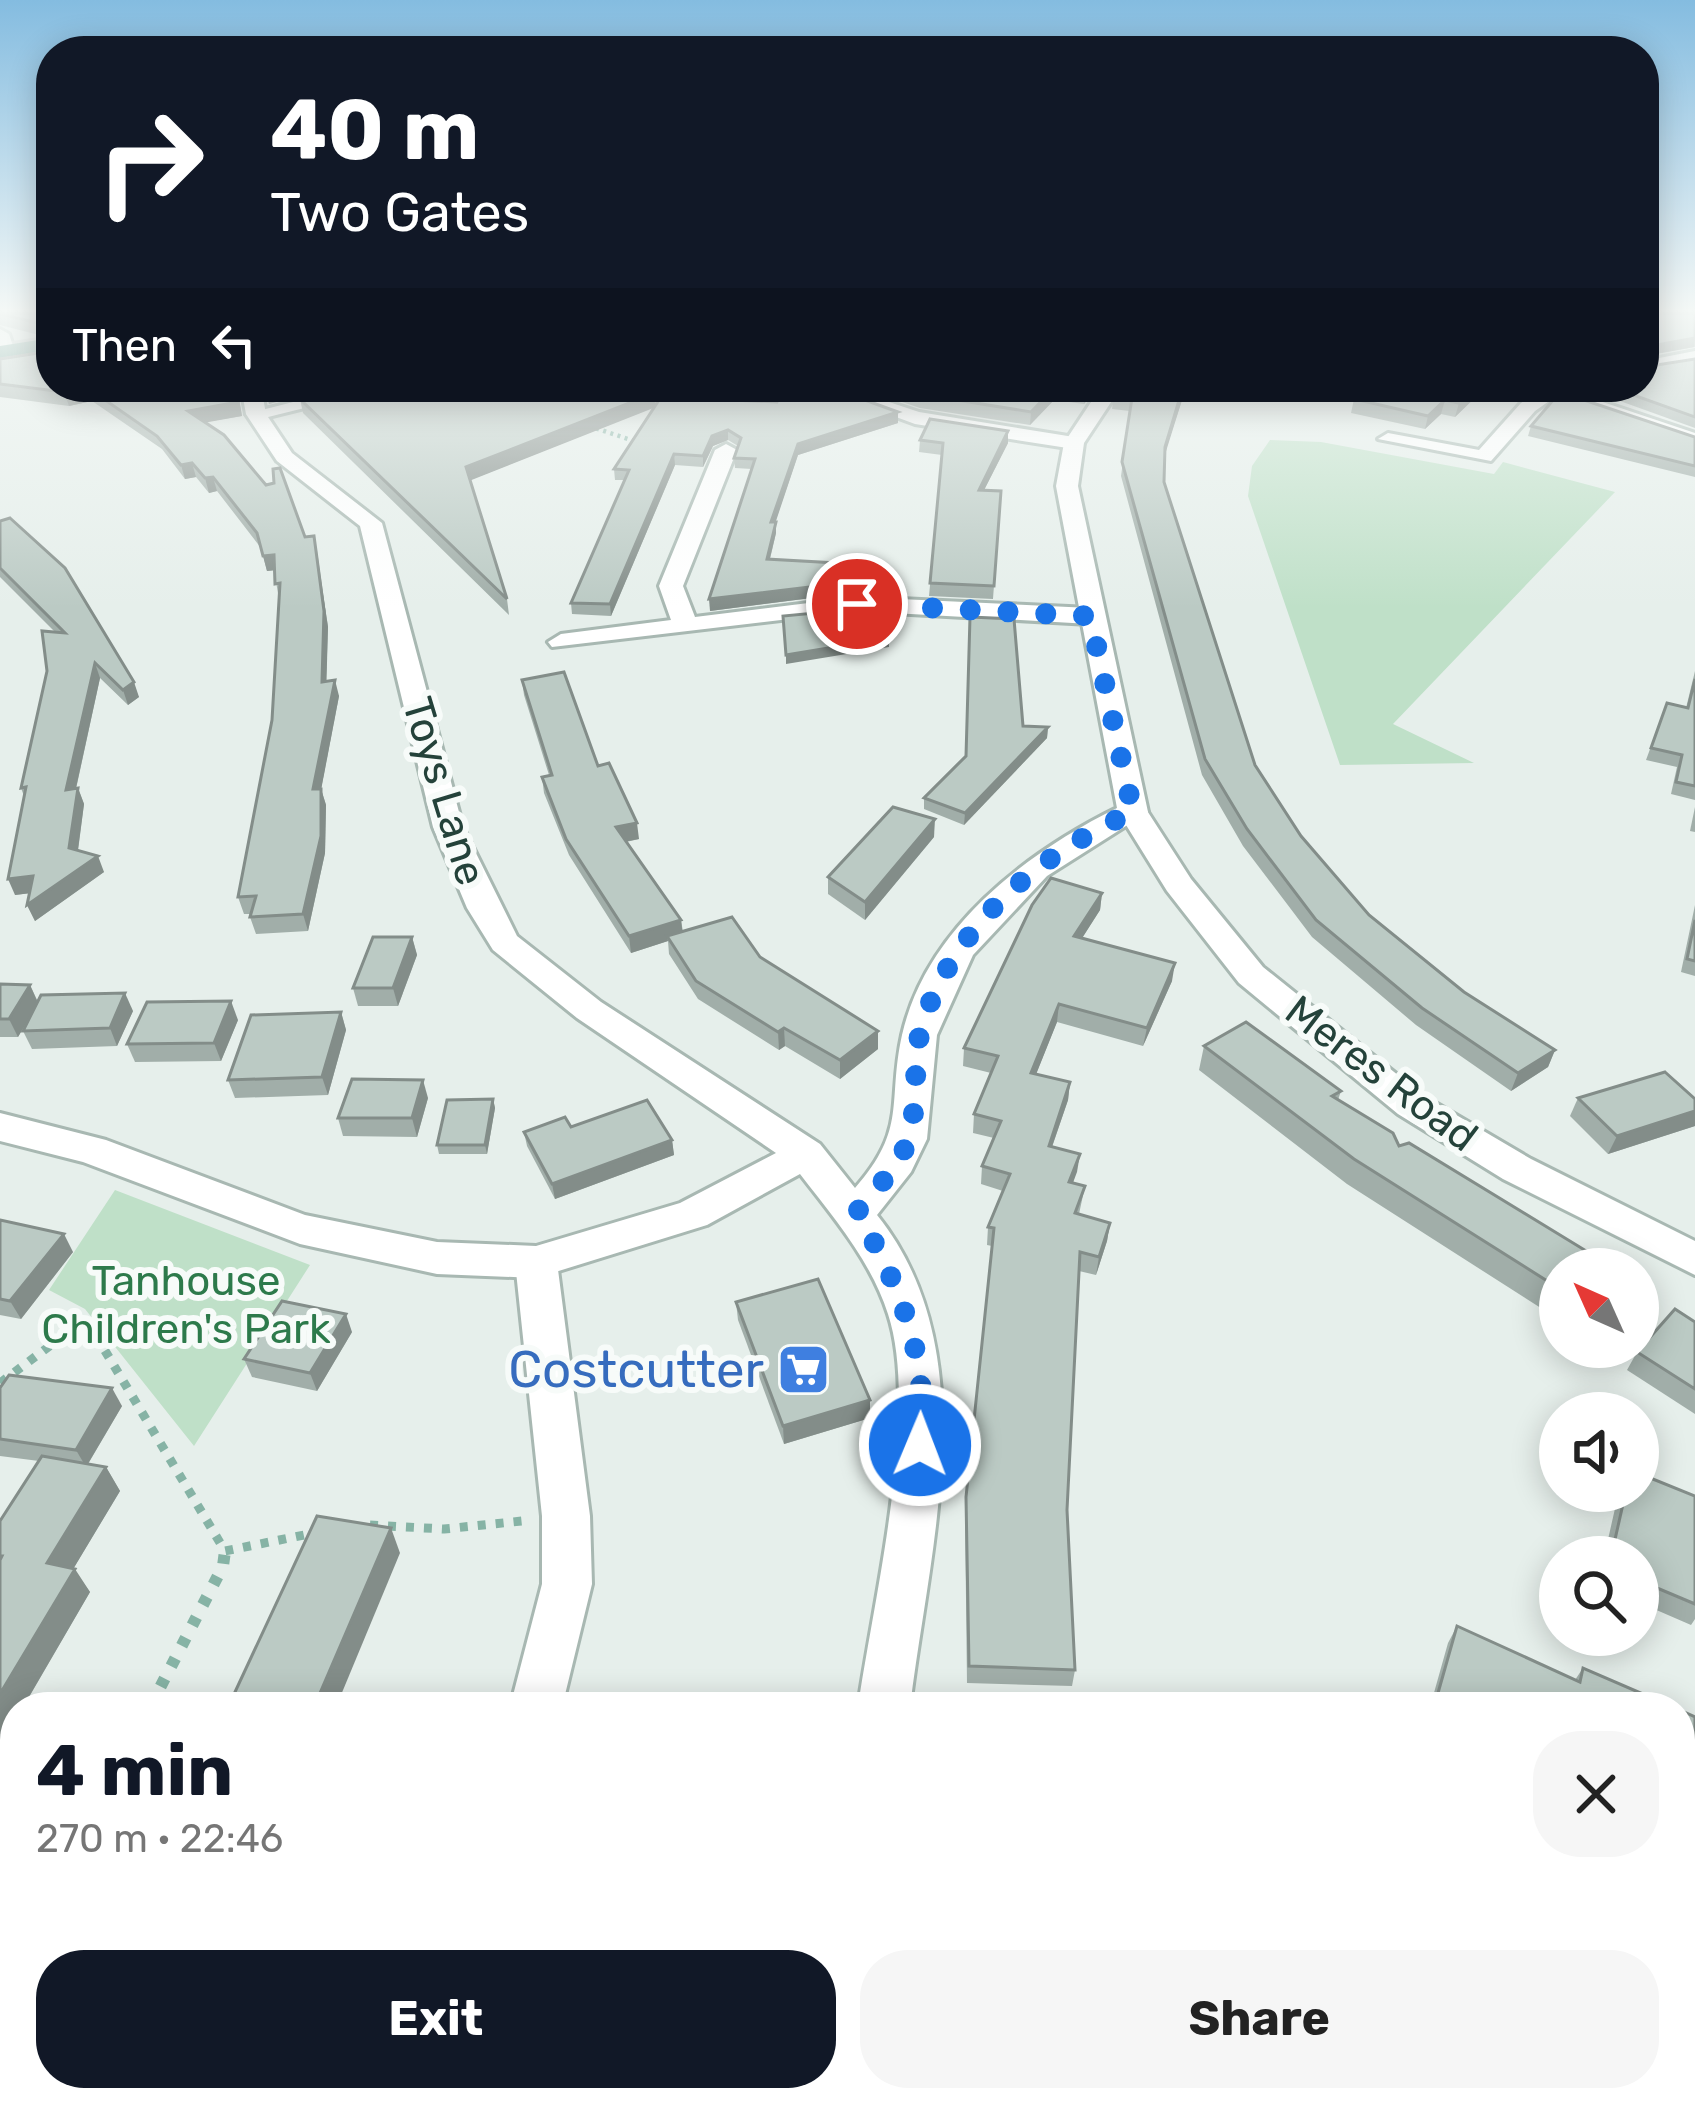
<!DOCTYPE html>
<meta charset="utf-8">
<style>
:root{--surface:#fff;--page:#f6f6f6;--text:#222;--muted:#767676;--accent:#111827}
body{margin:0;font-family:Rubik,sans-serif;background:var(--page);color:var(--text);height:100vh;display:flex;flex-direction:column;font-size:45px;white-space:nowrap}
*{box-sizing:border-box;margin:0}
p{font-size:39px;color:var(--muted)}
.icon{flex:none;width:66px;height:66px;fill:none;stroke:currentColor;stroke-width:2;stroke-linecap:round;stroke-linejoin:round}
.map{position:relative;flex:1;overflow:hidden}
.panel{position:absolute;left:0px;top:1692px;width:1695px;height:420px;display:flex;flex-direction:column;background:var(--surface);border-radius:48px 48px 0 0;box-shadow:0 6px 30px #0003}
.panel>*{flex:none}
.hud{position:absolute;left:36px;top:36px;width:1623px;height:366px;border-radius:48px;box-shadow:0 6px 30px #0003;background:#111827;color:#fff;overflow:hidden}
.needle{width:78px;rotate:315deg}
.controls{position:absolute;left:1539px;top:1248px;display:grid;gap:24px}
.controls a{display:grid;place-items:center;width:120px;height:120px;border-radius:50%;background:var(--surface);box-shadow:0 6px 30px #0003;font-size:60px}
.pin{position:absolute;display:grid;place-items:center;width:102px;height:102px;color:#fff;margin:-51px;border:6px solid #fff;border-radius:50%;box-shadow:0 3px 12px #0007}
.me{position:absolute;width:132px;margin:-66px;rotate:1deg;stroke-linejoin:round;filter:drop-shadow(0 0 9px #0008)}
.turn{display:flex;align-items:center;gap:42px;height:252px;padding:0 36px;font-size:54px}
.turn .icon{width:156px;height:156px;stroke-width:2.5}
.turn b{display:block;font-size:84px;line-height:102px}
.then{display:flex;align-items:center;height:114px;padding:0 36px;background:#0003;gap:24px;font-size:45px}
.round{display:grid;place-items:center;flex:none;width:126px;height:126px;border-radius:48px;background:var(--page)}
.overview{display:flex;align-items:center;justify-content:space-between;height:204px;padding:0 36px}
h1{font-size:72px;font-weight:700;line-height:90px;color:var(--accent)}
.cta{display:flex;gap:24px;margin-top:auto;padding:24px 36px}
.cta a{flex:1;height:138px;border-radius:48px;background:var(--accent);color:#fff;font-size:48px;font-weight:700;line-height:138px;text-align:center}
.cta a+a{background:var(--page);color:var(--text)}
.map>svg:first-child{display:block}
.green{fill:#bfe0c8}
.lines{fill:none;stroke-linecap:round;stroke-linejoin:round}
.minor-casing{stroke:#a8b8b2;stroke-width:6}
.tertiary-casing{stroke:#a8b8b2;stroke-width:6}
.trunk-casing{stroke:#c2cac8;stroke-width:6}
.path-far2{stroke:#86b3a5;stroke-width:4.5;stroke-dasharray:3 4.5;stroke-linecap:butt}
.path-far1{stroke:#86b3a5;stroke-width:9;stroke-dasharray:8 10;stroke-linecap:butt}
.path{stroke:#86b3a5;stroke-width:12;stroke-dasharray:9 14;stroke-linecap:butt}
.minor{fill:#fff;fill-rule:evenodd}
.tertiary{fill:#fff;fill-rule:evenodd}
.trunk{fill:#4c8a7c;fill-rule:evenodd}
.wall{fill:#a1aea9}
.shaded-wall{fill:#838d89}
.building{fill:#bbcac4;stroke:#838d89;stroke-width:3}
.route{stroke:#1a73e8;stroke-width:21;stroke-dasharray:0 37.8}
.labels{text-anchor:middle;stroke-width:12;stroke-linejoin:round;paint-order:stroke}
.street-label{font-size:42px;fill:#24423a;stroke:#f7fbf9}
.park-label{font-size:42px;fill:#2d7a4b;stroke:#f7fbf9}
.near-shop-label{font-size:51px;fill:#366cbe;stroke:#f7fbf9;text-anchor:end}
</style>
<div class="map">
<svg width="1695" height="2112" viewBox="0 0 1695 2112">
<rect width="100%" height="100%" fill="#e6efeb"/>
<g class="green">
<polygon points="1270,440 1321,442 1494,474 1503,462 1615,492 1393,724 1474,763 1340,765 1248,496 1252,466"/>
<polygon points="115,1190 310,1265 194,1446 85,1309 49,1290"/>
</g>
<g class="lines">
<defs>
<g id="minor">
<polygon points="0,329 9,334 16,355 0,351"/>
<polygon points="1695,351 1695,363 1644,373 1644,361"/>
<polygon points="352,387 389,387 256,420 246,414"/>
<polygon points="815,387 844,387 919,412 1074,437 1084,443 1074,449 915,424"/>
<polygon points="1546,387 1569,387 1535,411 1491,461 1378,439 1388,433 1479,450 1521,403"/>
<polygon points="726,444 737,450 683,586 695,617 857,597 1090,608 1103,616 1090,624 857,611 552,647 548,642 561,634 671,620 659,586 715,450"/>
<polygon points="1133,803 1144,806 1191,879 1263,967 1424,1096 1531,1159 1695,1241 1695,1275 1503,1179 1398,1114 1239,983 1167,891 1118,812"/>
<polygon points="536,1246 551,1251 557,1262 590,1516 592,1584 562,1707 510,1707 542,1584 542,1516 515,1262 521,1251"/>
<polygon points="287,2097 359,2097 353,2112 281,2112"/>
</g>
<g id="tertiary">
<path d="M241 387H261L266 414 292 453 382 523 463 827 517 936 601 1002 820 1144 855 1188C908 1128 887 1103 902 1035 926 929 1026 853 1117 808L1056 486 1064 443 1101 387H1121L1084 443 1078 486 1148 812 1047 876 973 955 937 1035 927 1139 911 1172 877 1215C987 1352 929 1548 910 1707H858C873 1602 920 1411 888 1314 871 1261 834 1218 800 1174L707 1225 536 1278 437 1274 300 1244 83 1162 0 1141V1113L106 1140 305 1215 437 1242 536 1246 680 1203 776 1153 577 1018 493 950 467 908 433 827 360 526 277 461 246 414Z"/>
<polygon points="1529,387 1558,387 1695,433 1695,446"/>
<polygon points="794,2097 856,2097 854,2112 792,2112"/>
</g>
<polygon id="trunk" points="51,338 51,350 0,358 0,346"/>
</defs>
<use href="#minor" class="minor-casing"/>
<use href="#tertiary" class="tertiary-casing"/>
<use href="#trunk" class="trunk-casing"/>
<polyline class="path-far2" points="589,426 637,442"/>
<g class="path-far1">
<polyline points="0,1383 86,1319 225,1551 314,1533"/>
<polyline points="370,1525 444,1529 522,1521"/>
</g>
<g class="path">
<polyline points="150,1707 223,1566 225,1551"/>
<polyline points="0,1967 15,1947"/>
</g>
<use href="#minor" class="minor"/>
<use href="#tertiary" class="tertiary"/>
<use href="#trunk" class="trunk"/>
</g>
<g class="wall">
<polygon points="0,313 51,313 51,338 0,325"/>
<polygon points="1644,313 1695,313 1695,347 1645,356 1644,367 1695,359 1695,428 1581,387 1644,387"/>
<polygon points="0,359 51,387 237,388 242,416 205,422 317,551 328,627 326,681 339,696 321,789 326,805 325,853 308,931 256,934 250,917 251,914 244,914 238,897 272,720 279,599 274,570 267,571 261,548 217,491 209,493 196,477 185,479 162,449 92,401 69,406 0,397"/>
<polygon points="648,387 635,392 656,405 898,412 898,423 798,455 775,522 776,533 770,559 851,593 710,611 752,469 735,468 734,458 738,446 728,440 713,446 703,467 675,465 611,616 572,614 571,603 625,480 615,480 614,469 654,407 470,480 507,599 509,615 303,413 300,399"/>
<polygon points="858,387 1098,387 1084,404 1054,400 1030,425 920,408"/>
<polygon points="1368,387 1486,387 1455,417 1441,414 1425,429 1351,413 1354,399"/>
<polygon points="1114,395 1182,400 1164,455 1164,482 1255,765 1301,836 1369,915 1464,992 1555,1050 1548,1067 1511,1091 1416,1025 1312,937 1243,846 1202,775 1121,476 1130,411 1112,409"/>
<polygon points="1531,426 1695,437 1695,477 1528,436"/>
<polygon points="1008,431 1008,443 984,490 1001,491 993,599 929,596 942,455 919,452 920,440"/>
<polygon points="0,521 139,697 128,705 100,678 76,789 78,788 84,804 78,851 104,872 35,921 27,905 30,893 15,895 24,796 21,788 55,632 0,577"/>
<polygon points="1695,671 1695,800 1671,794 1677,767 1646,760 1667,703 1686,708"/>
<polygon points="522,680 639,839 626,842 681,920 683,932 760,957 878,1031 878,1049 840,1079 785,1046 779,1050 698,999 669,954 668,941 631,953 569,855 544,793 542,777 549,775 524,695"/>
<polygon points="1048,727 1047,738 964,825 924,809 924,798"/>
<polygon points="1695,807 1695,832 1690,831"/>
<polygon points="934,837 865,920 828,894 828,877"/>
<polygon points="1102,893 1100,910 1082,938 1172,981 1143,1046 1057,1022 1036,1074 1070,1082 1068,1100 1052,1147 1080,1154 1073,1183 1085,1186 1079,1214 1110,1223 1107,1241 1096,1275 1079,1271 1067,1510 1075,1670 1072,1686 967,1683 965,1514 992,1246 987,1245 988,1227 1003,1191 981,1184 982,1166 994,1138 973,1133 974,1114 991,1073 963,1066 964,1048"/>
<polygon points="1695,905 1695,976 1681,972"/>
<polygon points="412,937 417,955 398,1006 358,1006 353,988"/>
<polygon points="0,984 30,985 38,1002 133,1011 117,1046 32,1049 23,1031 31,1014 18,1037 0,1037"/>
<polygon points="341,1012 346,1030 328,1095 235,1098 228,1080"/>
<polygon points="238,1020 221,1061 135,1062 127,1044"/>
<polygon points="1204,1046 1341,1091 1338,1100 1560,1269 1560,1317 1558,1319 1347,1184 1199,1070"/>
<polygon points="428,1098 417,1137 343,1136 338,1118"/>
<polygon points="1578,1098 1695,1126 1608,1154 1570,1116"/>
<polygon points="493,1099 495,1108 487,1154 439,1154 437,1145"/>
<polygon points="571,1127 672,1140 674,1155 555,1199 527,1146 524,1132"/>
<polygon points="0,1220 73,1252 21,1319 0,1315"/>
<polygon points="736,1302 870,1418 784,1444 738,1320"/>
<polygon points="1695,1322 1695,1414 1627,1370 1637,1352"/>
<polygon points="352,1332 317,1391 252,1377 244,1359"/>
<polygon points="0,1388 122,1406 88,1464 106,1467 120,1491 73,1569 90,1592 0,1747 0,1521 39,1461 0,1456"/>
<polygon points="1619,1491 1695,1496 1695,1619 1691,1625 1638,1602 1638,1557 1604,1557"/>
<polygon points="1457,1626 1575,1680 1583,1668 1673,1707 1430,1707 1448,1643"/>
<polygon points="1680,1710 1695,1717 1695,1791 1684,1786 1680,1805"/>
<polygon points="1049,2097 1150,2097 1151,2112 1050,2112"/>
<polygon points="1576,2097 1680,2097 1695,2112 1573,2112"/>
</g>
<g class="shaded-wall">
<polygon points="1695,338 1694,347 1644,356 1646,347"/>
<polygon points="235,387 237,387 242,416 192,425 188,411"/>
<polygon points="278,387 334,387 269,404 265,390"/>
<polygon points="614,387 648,387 606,404 605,391"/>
<polygon points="1055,387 1054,400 1030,425 1031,412"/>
<polygon points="1089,387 1098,387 1084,404 1085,391"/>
<polygon points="1183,387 1192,387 1182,400 1163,461 1165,447"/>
<polygon points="1476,387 1486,387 1455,417 1459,403"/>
<polygon points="88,388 92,401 69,406 64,392"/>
<polygon points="655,393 656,407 469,481 466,467"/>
<polygon points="1445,400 1441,414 1425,429 1428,416"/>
<polygon points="898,412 898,423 798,455 772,533 771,522 798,444"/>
<polygon points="728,430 728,440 713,446 703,467 703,456 712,436"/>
<polygon points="1008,431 1008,443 978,502 979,490"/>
<polygon points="674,454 675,465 611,616 610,604"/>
<polygon points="192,463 196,477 185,479 181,465"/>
<polygon points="213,477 217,491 209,493 205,478"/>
<polygon points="776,522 776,533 767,570 767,559"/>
<polygon points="314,536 328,627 326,698 322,682"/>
<polygon points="274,555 278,570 267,571 263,556"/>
<polygon points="851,582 851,593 710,611 709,599"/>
<polygon points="889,638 889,647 786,664 786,655"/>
<polygon points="95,663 100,678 72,806 66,790"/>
<polygon points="335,680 339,696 318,806 313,789"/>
<polygon points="134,682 139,697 128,705 123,690"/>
<polygon points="1048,727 1047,738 964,825 965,813"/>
<polygon points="78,788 84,804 76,864 69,848"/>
<polygon points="321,789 326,805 325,853 308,931 303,914"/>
<polygon points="935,819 934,837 865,920 865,902"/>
<polygon points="637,823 639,839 618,843 616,827"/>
<polygon points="98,856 104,872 35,921 27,905"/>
<polygon points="33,876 40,892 15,895 8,879"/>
<polygon points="1102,893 1100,910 1072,954 1074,936"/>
<polygon points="681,920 683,937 667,936 668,941 631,953 629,936"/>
<polygon points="412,937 417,955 398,1006 393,988"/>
<polygon points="1175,963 1172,981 1143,1046 1147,1028"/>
<polygon points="30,985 38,1003 18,1037 9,1019"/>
<polygon points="125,993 133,1011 117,1046 110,1028"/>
<polygon points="231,1001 238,1020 221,1061 214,1043"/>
<polygon points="1059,1004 1057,1022 1029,1092 1031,1073"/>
<polygon points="341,1012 346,1030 328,1095 322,1077"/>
<polygon points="784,1028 785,1046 779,1050 778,1032"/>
<polygon points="878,1031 878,1049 840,1079 840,1060"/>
<polygon points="1555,1050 1548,1067 1511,1091 1518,1073"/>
<polygon points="423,1080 428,1098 417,1137 412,1118"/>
<polygon points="1070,1082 1068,1100 1046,1164 1049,1146"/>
<polygon points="493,1099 495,1108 487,1154 485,1145"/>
<polygon points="1695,1111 1695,1126 1608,1154 1617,1136"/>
<polygon points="672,1140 674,1155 555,1199 552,1184"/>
<polygon points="1080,1154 1077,1172 1066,1201 1069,1182"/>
<polygon points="1110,1223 1107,1241 1096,1275 1099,1257"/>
<polygon points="64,1234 73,1252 21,1319 10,1301"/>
<polygon points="346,1314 352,1332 317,1391 310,1373"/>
<polygon points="112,1388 122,1406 86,1467 76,1450"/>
<polygon points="870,1400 870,1418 784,1444 783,1426"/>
<polygon points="106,1467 120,1491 63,1586 47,1563"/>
<polygon points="391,1528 400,1553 336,1707 314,1707"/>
<polygon points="75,1569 90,1592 23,1707 15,1707 15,1721 0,1747 0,1694"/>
<polygon points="15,2080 15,2097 33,2097 12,2112 0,2112 0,2091"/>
<polygon points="687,2097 693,2097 689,2112 683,2112"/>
</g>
<g class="building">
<polygon points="0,313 51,313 51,326 0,314"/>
<polygon points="1644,313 1695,313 1695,338 1646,347 1644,367 1695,359 1695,417 1611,387 1644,387"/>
<polygon points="51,351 51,387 235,387 238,402 188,411 224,435 266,485 274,483 273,469 280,468 305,537 314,536 324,611 322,682 335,680 313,789 321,789 321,836 303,914 250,917 256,896 238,897 272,720 280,583 275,584 274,555 263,556 257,533 213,477 205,478 192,463 181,465 157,436 88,388 64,392 0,384 0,359"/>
<polygon points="351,387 614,387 605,391 655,393 466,467 507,599 300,399"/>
<polygon points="784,387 829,387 898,412 798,444 771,522 776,522 767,559 837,563 851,582 709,599 755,459 734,458 741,438 728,430 712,436 703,456 674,454 610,604 571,603 629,470 614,469 661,397 777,402"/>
<polygon points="898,387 1055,387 1031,412 920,394"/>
<polygon points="1058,387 1089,387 1085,391"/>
<polygon points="1118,387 1183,387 1165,447 1164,482 1255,765 1301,836 1369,915 1464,992 1555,1050 1518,1073 1422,1008 1316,920 1247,829 1205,759 1122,462 1132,398 1114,395"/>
<polygon points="1368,387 1476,387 1459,403 1445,400 1428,416 1354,399"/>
<polygon points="1560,392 1695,437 1695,466 1531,426"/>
<polygon points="930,419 1008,431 979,490 1001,491 994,586 930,583 943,443 920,440"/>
<polygon points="10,518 65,568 134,682 123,690 95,663 66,790 78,788 69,848 98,856 27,905 33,876 8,879 26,787 21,788 47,671 42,631 65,633 0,568 0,521"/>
<polygon points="867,608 889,638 786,655 783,616"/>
<polygon points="970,617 1014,619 1023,726 1048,727 965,813 924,798 966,756"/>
<polygon points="564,672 598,766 609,763 637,823 616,827 681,920 629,936 566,839 542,777 552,775 522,680"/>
<polygon points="1695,679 1695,786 1676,782 1682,755 1651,748 1667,703 1688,708"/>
<polygon points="893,807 935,819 865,902 828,877"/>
<polygon points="1051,878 1102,893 1074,936 1175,963 1147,1028 1059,1004 1031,1073 1070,1082 1049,1146 1080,1154 1069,1182 1085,1186 1075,1213 1110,1223 1099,1257 1080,1252 1067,1510 1075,1670 969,1666 966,1497 994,1228 988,1227 1010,1174 982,1166 1001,1121 974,1114 998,1056 964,1048 1032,905"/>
<polygon points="732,917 760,957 878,1031 840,1060 784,1028 778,1032 696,981 667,936"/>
<polygon points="1695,920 1695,961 1687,959"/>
<polygon points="373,937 412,937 393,988 353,988"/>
<polygon points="0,984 30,985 9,1019 0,1019"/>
<polygon points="125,993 110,1028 23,1031 41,995"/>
<polygon points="231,1001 214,1043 127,1044 147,1002"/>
<polygon points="341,1012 322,1077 228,1080 251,1015"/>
<polygon points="1246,1022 1341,1091 1332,1096 1393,1133 1399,1146 1409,1143 1601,1260 1593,1269 1560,1269 1560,1289 1354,1159 1204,1046"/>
<polygon points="1665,1072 1695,1099 1695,1111 1617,1136 1578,1098"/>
<polygon points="352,1079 423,1080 412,1118 338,1118"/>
<polygon points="493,1099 485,1145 437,1145 447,1100"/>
<polygon points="647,1100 672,1140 552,1184 524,1132 565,1117 571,1127"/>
<polygon points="0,1220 64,1234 10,1301 0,1299"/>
<polygon points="818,1279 870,1400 783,1426 736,1302"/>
<polygon points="282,1301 346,1314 310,1373 244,1359"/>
<polygon points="1675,1309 1695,1322 1695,1389 1637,1352"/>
<polygon points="9,1375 112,1388 76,1450 0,1439 0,1388"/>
<polygon points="42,1456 106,1467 47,1563 75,1569 0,1694 0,1560 2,1556 0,1556 0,1521"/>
<polygon points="1638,1473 1695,1496 1695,1604 1638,1580 1638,1557 1611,1557 1626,1491 1638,1491"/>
<polygon points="317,1516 391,1528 314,1707 228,1707"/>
<polygon points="1457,1626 1580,1682 1583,1668 1673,1707 1450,1707 1436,1700"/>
<polygon points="1680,1710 1695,1717 1695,1769 1688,1766 1682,1803 1680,1802"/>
<polygon points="1680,1890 1695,1898 1695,2112 1599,2112 1586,2104 1587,2097 1680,2097"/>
<polygon points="15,1986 15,2080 0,2091 0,1996"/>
<polygon points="593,2097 687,2097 683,2112 588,2112"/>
<polygon points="1054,2097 1150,2097 1151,2112 1055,2112"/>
</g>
<linearGradient id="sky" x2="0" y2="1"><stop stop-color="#84bce0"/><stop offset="0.51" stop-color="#f4f8f6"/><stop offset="1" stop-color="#f4f8f6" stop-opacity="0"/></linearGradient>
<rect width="1695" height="608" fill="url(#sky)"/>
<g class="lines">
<path class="route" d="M857 604 1090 616 1133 812C1042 853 959 920 924 1019 909 1060 923 1115 902 1154 891 1175 871 1194 857 1212 900 1285 930 1359 920 1445"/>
</g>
<defs>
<symbol id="supermarket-square" viewBox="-11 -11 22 22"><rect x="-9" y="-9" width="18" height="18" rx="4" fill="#3f7fe0" stroke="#f7fbf9"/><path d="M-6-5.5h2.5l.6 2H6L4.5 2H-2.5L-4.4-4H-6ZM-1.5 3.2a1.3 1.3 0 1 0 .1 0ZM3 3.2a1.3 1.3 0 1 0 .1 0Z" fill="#fff"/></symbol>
</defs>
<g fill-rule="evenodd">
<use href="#supermarket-square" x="774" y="1340" width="59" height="59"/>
</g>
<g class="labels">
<g class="street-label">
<text transform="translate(445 791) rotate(73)" y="15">Toys Lane</text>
<text transform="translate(1382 1073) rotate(37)" y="15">Meres Road</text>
</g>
<g class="park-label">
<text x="186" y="1295">Tanhouse<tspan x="186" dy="48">Children's Park</tspan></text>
</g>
<g class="near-shop-label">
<text x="764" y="1387">Costcutter</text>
</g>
</g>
</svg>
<div class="controls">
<a><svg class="needle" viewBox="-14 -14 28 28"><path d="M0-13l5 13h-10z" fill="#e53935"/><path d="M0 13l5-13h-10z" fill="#767676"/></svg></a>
<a><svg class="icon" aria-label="sound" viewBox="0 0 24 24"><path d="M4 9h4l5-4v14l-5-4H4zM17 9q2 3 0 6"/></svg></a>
<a><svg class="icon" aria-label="search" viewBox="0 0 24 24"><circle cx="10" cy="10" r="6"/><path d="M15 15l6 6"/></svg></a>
</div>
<div class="pin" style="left:857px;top:604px;background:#d93025"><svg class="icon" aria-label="arrive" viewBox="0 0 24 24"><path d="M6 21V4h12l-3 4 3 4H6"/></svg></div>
<svg class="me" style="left:920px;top:1445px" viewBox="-20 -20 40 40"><circle r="17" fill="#1a73e8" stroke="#fff" stroke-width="3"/><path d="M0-11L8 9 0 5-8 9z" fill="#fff"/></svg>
<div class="hud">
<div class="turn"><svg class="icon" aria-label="right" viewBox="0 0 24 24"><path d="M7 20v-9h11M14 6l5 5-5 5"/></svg><div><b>40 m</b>Two Gates</div></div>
<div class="then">Then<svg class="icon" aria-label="left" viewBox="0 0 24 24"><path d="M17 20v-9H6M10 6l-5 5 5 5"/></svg></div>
</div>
<section class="panel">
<div class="overview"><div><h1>4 min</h1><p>270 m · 22:46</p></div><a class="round"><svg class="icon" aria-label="close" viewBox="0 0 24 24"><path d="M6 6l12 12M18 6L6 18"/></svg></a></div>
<div class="cta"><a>Exit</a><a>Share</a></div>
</section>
</div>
